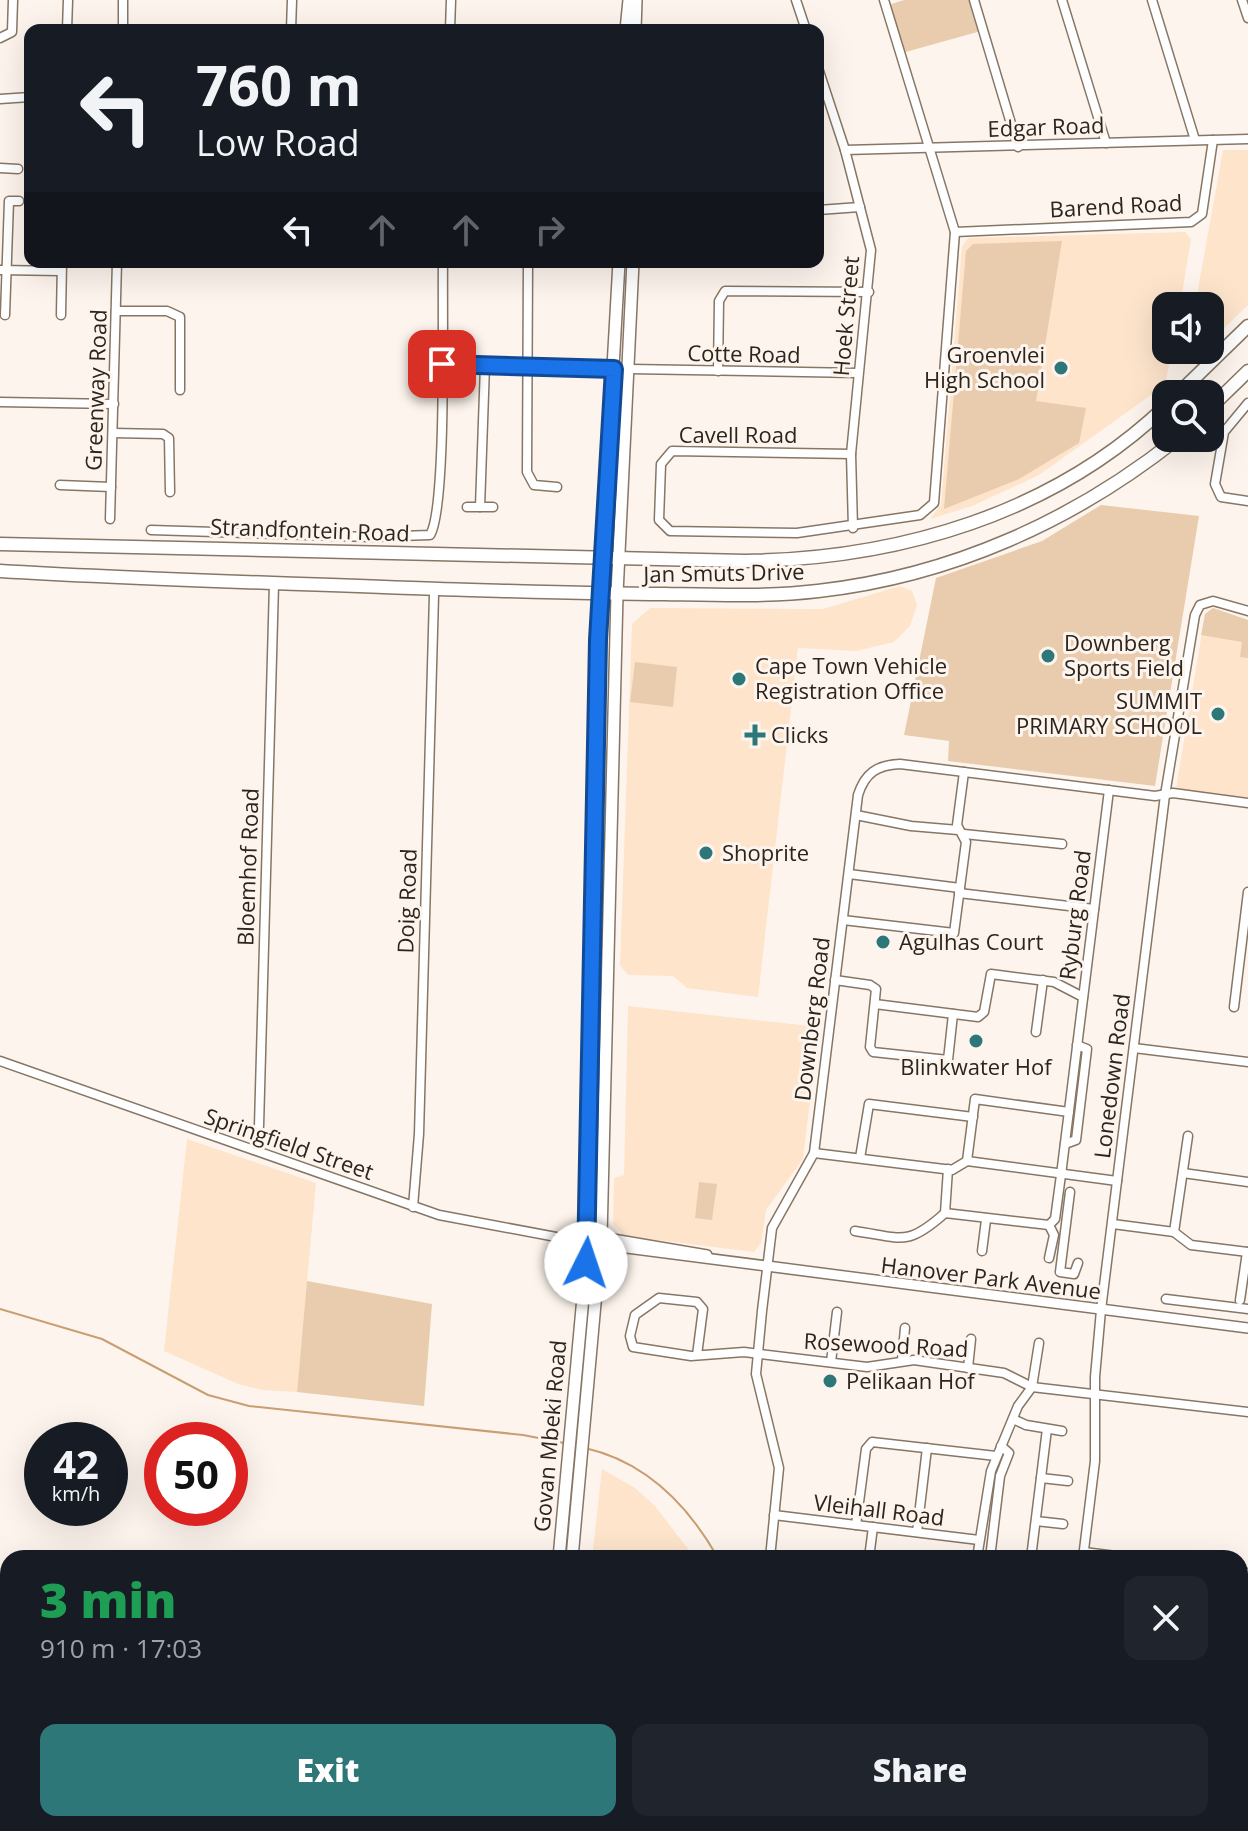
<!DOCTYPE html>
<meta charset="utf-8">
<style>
:root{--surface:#171b24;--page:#20242c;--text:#f1f3f6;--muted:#9ea1a6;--accent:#2e7778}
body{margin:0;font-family:"Open Sans",sans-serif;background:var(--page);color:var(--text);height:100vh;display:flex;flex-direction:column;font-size:30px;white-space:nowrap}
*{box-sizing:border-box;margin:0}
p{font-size:26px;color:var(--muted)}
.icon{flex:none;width:44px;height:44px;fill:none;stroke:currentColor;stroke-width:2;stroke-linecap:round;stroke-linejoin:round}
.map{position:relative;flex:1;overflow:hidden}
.panel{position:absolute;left:0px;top:1550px;width:1248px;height:282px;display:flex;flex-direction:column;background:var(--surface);border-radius:24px 24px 0 0;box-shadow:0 8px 32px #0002}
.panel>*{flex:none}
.banner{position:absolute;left:24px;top:24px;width:800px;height:244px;border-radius:16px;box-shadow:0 8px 32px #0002;background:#171b24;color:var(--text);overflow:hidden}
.fabs{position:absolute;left:1152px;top:292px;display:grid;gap:16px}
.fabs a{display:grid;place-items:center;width:72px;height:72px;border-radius:16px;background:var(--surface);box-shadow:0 8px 32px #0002;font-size:40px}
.speed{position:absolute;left:24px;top:1422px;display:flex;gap:16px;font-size:40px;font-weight:700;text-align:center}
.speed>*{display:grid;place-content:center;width:104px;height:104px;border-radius:50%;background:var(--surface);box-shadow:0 8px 32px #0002;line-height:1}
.speed small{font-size:20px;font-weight:400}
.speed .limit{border:12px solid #d22;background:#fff;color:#111}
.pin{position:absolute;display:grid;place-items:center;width:68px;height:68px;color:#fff;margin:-34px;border-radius:16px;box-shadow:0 4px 12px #0006}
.me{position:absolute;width:88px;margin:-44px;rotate:4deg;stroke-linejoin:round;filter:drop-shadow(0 0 6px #0008)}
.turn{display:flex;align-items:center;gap:28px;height:168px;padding:0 40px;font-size:36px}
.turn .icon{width:104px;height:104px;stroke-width:2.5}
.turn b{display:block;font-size:56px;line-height:68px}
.lanes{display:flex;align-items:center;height:76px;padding:0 40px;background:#0003;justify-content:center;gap:40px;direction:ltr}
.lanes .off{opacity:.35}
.round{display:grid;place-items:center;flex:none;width:84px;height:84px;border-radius:16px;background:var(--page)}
.overview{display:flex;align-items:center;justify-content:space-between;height:136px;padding:0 40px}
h1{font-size:48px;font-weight:800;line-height:60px;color:#1e9e55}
.cta{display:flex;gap:16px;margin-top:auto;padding:16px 40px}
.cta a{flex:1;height:92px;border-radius:16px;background:var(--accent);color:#fff;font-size:32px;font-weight:800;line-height:92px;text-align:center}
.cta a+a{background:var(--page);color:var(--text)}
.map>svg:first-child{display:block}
.built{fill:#fde4cb}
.green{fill:#e9ccae}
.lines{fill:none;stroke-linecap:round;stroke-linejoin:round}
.stream{stroke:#c99e72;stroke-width:2}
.minor-casing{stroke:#877665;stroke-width:11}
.tertiary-casing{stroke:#877665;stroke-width:12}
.secondary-casing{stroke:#877665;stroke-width:14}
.primary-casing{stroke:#877665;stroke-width:15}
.minor{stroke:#fff;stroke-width:8}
.tertiary{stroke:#fff;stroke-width:9}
.secondary{stroke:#fff;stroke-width:11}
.primary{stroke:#fff;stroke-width:12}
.route-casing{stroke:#114b97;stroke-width:20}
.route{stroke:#1a73e8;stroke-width:14}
.poi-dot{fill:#2e7778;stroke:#fdf5ed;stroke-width:3}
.labels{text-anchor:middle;stroke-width:6;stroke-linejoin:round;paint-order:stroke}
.street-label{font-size:22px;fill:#2c251e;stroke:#fdf5ed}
.poi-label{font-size:22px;fill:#2c251e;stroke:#fdf5ed;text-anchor:start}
</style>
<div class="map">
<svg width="1248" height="1831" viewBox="0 0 1248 1831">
<rect width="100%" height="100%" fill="#fdf5ed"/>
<g class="built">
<polygon points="1223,150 1248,150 1248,305 1210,342 1210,306 1195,306"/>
<polygon points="1185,232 1191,239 1180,306 1166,306 1166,350 1172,350 1165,385 1039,475 972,506 930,519 941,505 962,246 968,238"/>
<polygon points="900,586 912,591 917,605 910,626 894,642 856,651 798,648 758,997 687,988 673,976 628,975 620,965 632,624 650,608 823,609"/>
<polygon points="1213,608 1248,620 1248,798 1176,789 1205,614"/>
<polygon points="628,1006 819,1027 803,1159 766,1210 761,1243 754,1252 624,1236 613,1224 614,1178 624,1175"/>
<polygon points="187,1139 316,1183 297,1392 262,1390 238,1384 164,1351"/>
<polygon points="602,1469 635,1488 655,1506 695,1558 592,1558"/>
<polygon points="563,1824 699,1824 698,1831 563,1831"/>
</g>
<g class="green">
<polygon points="904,0 973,0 981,31 902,53 885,6"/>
<polygon points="1062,241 1036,401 1086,408 1079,443 1019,479 944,509 966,251 973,244"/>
<polygon points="1101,505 1199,516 1155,786 948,761 949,741 904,735 936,578 1042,541"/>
<polygon points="1213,608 1248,620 1248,658 1240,657 1242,642 1201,635 1205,614"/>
<polygon points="635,662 677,667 673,707 630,702"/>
<polygon points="699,1182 717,1184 712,1220 695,1218"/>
<polygon points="307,1281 432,1304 424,1406 297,1392"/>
</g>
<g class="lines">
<g class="stream">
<polyline points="0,1309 102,1339 208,1395 249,1406 523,1435 564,1443"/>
<path d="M585 1448C647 1462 688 1505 718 1558"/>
<polyline points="718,1824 718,1831"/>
</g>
<defs>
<g id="minor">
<polyline points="796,0 806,30"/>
<polyline points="974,0 1018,147"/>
<polyline points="1062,0 1106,143"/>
<polyline points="1152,0 1195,140"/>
<polyline points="1242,0 1248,18"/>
<polyline points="67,30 68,0"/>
<polyline points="123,30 123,0"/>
<polyline points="291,30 292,0"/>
<polyline points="450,30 451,0"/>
<polyline points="0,38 12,32 13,0"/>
<polyline points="818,68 845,150 871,250 851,454 853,528"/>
<polyline points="0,99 30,97"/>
<polyline points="845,150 1248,139"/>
<polyline points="0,168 18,169"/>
<polyline points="818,210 860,207"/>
<polyline points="955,232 1191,222 1202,214 1213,140"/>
<polyline points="528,262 527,472 534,485 557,487"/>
<polyline points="0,270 61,271"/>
<polyline points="116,311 167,311 180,317 180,390"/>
<polyline points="5,315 9,201 19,201"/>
<polyline points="61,315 62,262"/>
<polyline points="442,364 614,369"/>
<polyline points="630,369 858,373"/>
<polyline points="718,371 719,301 725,291 869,292"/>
<polyline points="0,402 114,404"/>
<polyline points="1248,403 1224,432 1215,484 1221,497 1248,501"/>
<polyline points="113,433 163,434 169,438 170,492"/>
<polyline points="851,454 672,451 661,464 659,520 670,531 797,533 920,515 934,503 955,232 884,0"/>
<polyline points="60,485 111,487"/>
<polyline points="467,507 493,507"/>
<polyline points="480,507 485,365"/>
<polyline points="110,519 117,262"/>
<path d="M151 530 370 537 430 535C447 509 442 306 443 262"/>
<polyline points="856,815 911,826 958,830"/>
<polyline points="964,834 1062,844"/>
<polyline points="849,874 960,888"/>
<polyline points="959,893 1094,909"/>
<polyline points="843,920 954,933 966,842 957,825 964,772"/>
<polyline points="835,980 870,985 876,989 870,1047 873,1052 948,1060 953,1014"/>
<polyline points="875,1004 978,1017 984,1012 991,974 1054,982 1083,997"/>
<polyline points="1234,1007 1248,892"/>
<polyline points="1036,1032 1043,980"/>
<polyline points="1134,1048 1248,1062"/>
<polyline points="0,1061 439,1215 588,1243"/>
<polyline points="1065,1144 1076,1140 1087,1049 1077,1045"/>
<polyline points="255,1150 259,1126 274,584"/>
<polyline points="814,1153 952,1170 967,1161"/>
<polyline points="860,1158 869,1104 973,1117"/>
<polyline points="967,1161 975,1099 1069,1112"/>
<polyline points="967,1161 1117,1181"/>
<polyline points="1183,1173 1248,1182"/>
<polyline points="1070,1192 1060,1272 1074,1274 1078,1263"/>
<polyline points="413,1207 419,1134 434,595"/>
<polyline points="945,1213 1049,1225"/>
<polyline points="945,1213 948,1169"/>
<polyline points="1113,1224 1174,1232"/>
<polyline points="1049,1225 1055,1219 1061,1175 1109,790"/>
<path d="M855 1231C902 1238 907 1247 945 1213"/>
<polyline points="1174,1232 1188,1136"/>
<polyline points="1174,1232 1191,1245 1248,1252"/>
<polyline points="982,1251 986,1220"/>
<polyline points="1049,1258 1054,1235 1049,1225"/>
<polyline points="1166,1299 1248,1309"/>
<polyline points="1240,1300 1247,1252"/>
<polyline points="697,1355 703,1309 697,1302 659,1298 635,1315 630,1336 633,1347 691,1356 744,1352 867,1367 914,1360 1004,1373 1032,1387 1248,1412"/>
<polyline points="902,1360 905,1328"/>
<polyline points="831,1362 837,1312"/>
<polyline points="968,1368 971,1339"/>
<polyline points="1013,1419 1026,1425 1062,1431"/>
<polyline points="1041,1478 1068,1481"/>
<polyline points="774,1515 979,1540"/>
<polyline points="1036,1521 1063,1524"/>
<polyline points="856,1525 866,1449 872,1442 996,1456"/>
<polyline points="917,1532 927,1448"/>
<polyline points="1084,1552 1132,1558"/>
<path d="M770 1558 779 1468 756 1374 762 1311 772 1228 814 1153 858 795C865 773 877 765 900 764L1155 796 1173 793 1248 803"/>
<polyline points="869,1558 873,1527"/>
<polyline points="977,1558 991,1471 1018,1406 1032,1387 1039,1343"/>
<polyline points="990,1558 1000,1476 1009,1453 1001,1446"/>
<polyline points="1031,1558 1047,1429"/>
<polyline points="1083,1558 1095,1461 1095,1377 1101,1310 1165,795 1195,615 1200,605 1213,601 1248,611"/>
<polyline points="1240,1572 1248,1573"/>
<polyline points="1240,1687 1248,1688"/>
<polyline points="1248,1739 1240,1804 1248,1805"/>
<polyline points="746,1831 747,1824"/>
<polyline points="823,1831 824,1824"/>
<polyline points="945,1831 946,1824"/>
<polyline points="955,1831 956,1824"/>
<polyline points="995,1831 996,1824"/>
<polyline points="1048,1831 1049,1824"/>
</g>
<g id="tertiary">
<polyline points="595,1236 707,1255"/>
<polyline points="588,1243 1248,1328"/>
</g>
<g id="secondary">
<polyline points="626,30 629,0"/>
<polyline points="635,30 636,0"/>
<polyline points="559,1558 588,1243 599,613 619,262"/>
<polyline points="572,1558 601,1237 617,594 633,262"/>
<polyline points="534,1831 535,1824"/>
<polyline points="548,1831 549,1824"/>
</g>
<g id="primary">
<polyline points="1178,394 1248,326"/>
<polyline points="1210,408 1248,371"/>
<path d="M0 544 745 561C899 559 1053 514 1166 406"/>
<path d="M0 571C146 580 293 583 439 589 515 591 590 594 665 594 716 595 767 597 818 591 951 576 1074 521 1178 438"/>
</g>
</defs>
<use href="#minor" class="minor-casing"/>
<use href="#tertiary" class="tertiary-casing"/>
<use href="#secondary" class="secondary-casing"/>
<use href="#primary" class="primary-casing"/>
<use href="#minor" class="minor"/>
<use href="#tertiary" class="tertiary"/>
<use href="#secondary" class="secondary"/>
<use href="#primary" class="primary"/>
</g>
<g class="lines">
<defs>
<polyline id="route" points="442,364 614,369 598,640 586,1263"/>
</defs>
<use href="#route" class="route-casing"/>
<use href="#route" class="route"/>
</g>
<g class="poi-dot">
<circle cx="1061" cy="368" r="8"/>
<circle cx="1048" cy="656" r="8"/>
<circle cx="739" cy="679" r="8"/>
<circle cx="1218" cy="714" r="8"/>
<path d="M751 723h8v8h8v8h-8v8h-8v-8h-8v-8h8z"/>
<circle cx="706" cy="853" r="8"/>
<circle cx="883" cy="942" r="8"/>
<circle cx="976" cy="1041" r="8"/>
<circle cx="830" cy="1381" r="8"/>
</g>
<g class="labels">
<g class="street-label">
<text transform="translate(1046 127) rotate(-2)" y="8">Edgar Road</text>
<text transform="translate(1116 206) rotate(-3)" y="8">Barend Road</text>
<text transform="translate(846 316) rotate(-85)" y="8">Hoek Street</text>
<text transform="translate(744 354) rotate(1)" y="8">Cotte Road</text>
<text transform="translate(96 390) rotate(-88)" y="8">Greenway Road</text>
<text x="738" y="443">Cavell Road</text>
<text transform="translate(310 530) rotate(2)" y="8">Strandfontein Road</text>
<text transform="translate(724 573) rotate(-1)" y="8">Jan Smuts Drive</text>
<text transform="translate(248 867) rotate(-88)" y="8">Bloemhof Road</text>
<text transform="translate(407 901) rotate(-88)" y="8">Doig Road</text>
<text transform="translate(1075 915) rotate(-83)" y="8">Ryburg Road</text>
<text transform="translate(812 1019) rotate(-83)" y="8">Downberg Road</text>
<text transform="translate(1112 1076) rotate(-83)" y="8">Lonedown Road</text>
<text transform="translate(289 1144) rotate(19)" y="8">Springfield Street</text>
<text transform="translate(991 1278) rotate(7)" y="8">Hanover Park Avenue</text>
<text transform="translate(886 1345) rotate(3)" y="8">Rosewood Road</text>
<text transform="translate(550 1436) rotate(-85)" y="8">Govan Mbeki Road</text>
<text transform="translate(879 1510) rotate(7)" y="8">Vleihall Road</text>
</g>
<g class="poi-label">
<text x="1045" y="363" text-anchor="end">Groenvlei<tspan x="1045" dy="25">High School</tspan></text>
<text x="1064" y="651">Downberg<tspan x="1064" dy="25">Sports Field</tspan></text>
<text x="755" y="674">Cape Town Vehicle<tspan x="755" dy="25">Registration Office</tspan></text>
<text x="1202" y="709" text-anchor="end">SUMMIT<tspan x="1202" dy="25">PRIMARY SCHOOL</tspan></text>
<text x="771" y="743">Clicks</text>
<text x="722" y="861">Shoprite</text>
<text x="899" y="950">Agulhas Court</text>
<text x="976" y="1075" text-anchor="middle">Blinkwater Hof</text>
<text x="846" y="1389">Pelikaan Hof</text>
</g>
</g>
</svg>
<div class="fabs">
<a><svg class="icon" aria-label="sound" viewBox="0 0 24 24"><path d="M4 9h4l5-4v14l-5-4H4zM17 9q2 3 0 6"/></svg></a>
<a><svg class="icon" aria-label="search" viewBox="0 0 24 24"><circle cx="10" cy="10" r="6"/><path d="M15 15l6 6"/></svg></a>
</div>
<div class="speed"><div>42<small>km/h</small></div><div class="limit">50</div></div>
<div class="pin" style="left:442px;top:364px;background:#d93025"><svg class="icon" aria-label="arrive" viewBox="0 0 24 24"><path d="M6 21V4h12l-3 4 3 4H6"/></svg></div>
<svg class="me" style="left:586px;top:1263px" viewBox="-20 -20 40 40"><circle r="19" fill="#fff"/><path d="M0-13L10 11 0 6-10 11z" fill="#1a73e8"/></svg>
<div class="banner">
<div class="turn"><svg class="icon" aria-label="left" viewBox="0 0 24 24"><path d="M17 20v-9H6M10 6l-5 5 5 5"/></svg><div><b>760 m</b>Low Road</div></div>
<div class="lanes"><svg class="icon" aria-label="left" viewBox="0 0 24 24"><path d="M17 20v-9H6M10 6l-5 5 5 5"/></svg><svg class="icon off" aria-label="ahead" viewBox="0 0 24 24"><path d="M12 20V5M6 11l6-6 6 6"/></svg><svg class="icon off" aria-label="ahead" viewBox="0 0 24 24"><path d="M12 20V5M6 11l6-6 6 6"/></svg><svg class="icon off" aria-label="right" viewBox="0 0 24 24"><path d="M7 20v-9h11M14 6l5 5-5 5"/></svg></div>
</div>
<section class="panel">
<div class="overview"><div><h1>3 min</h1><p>910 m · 17:03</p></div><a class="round"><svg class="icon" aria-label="close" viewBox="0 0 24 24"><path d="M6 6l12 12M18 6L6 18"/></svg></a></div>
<div class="cta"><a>Exit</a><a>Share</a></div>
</section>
</div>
